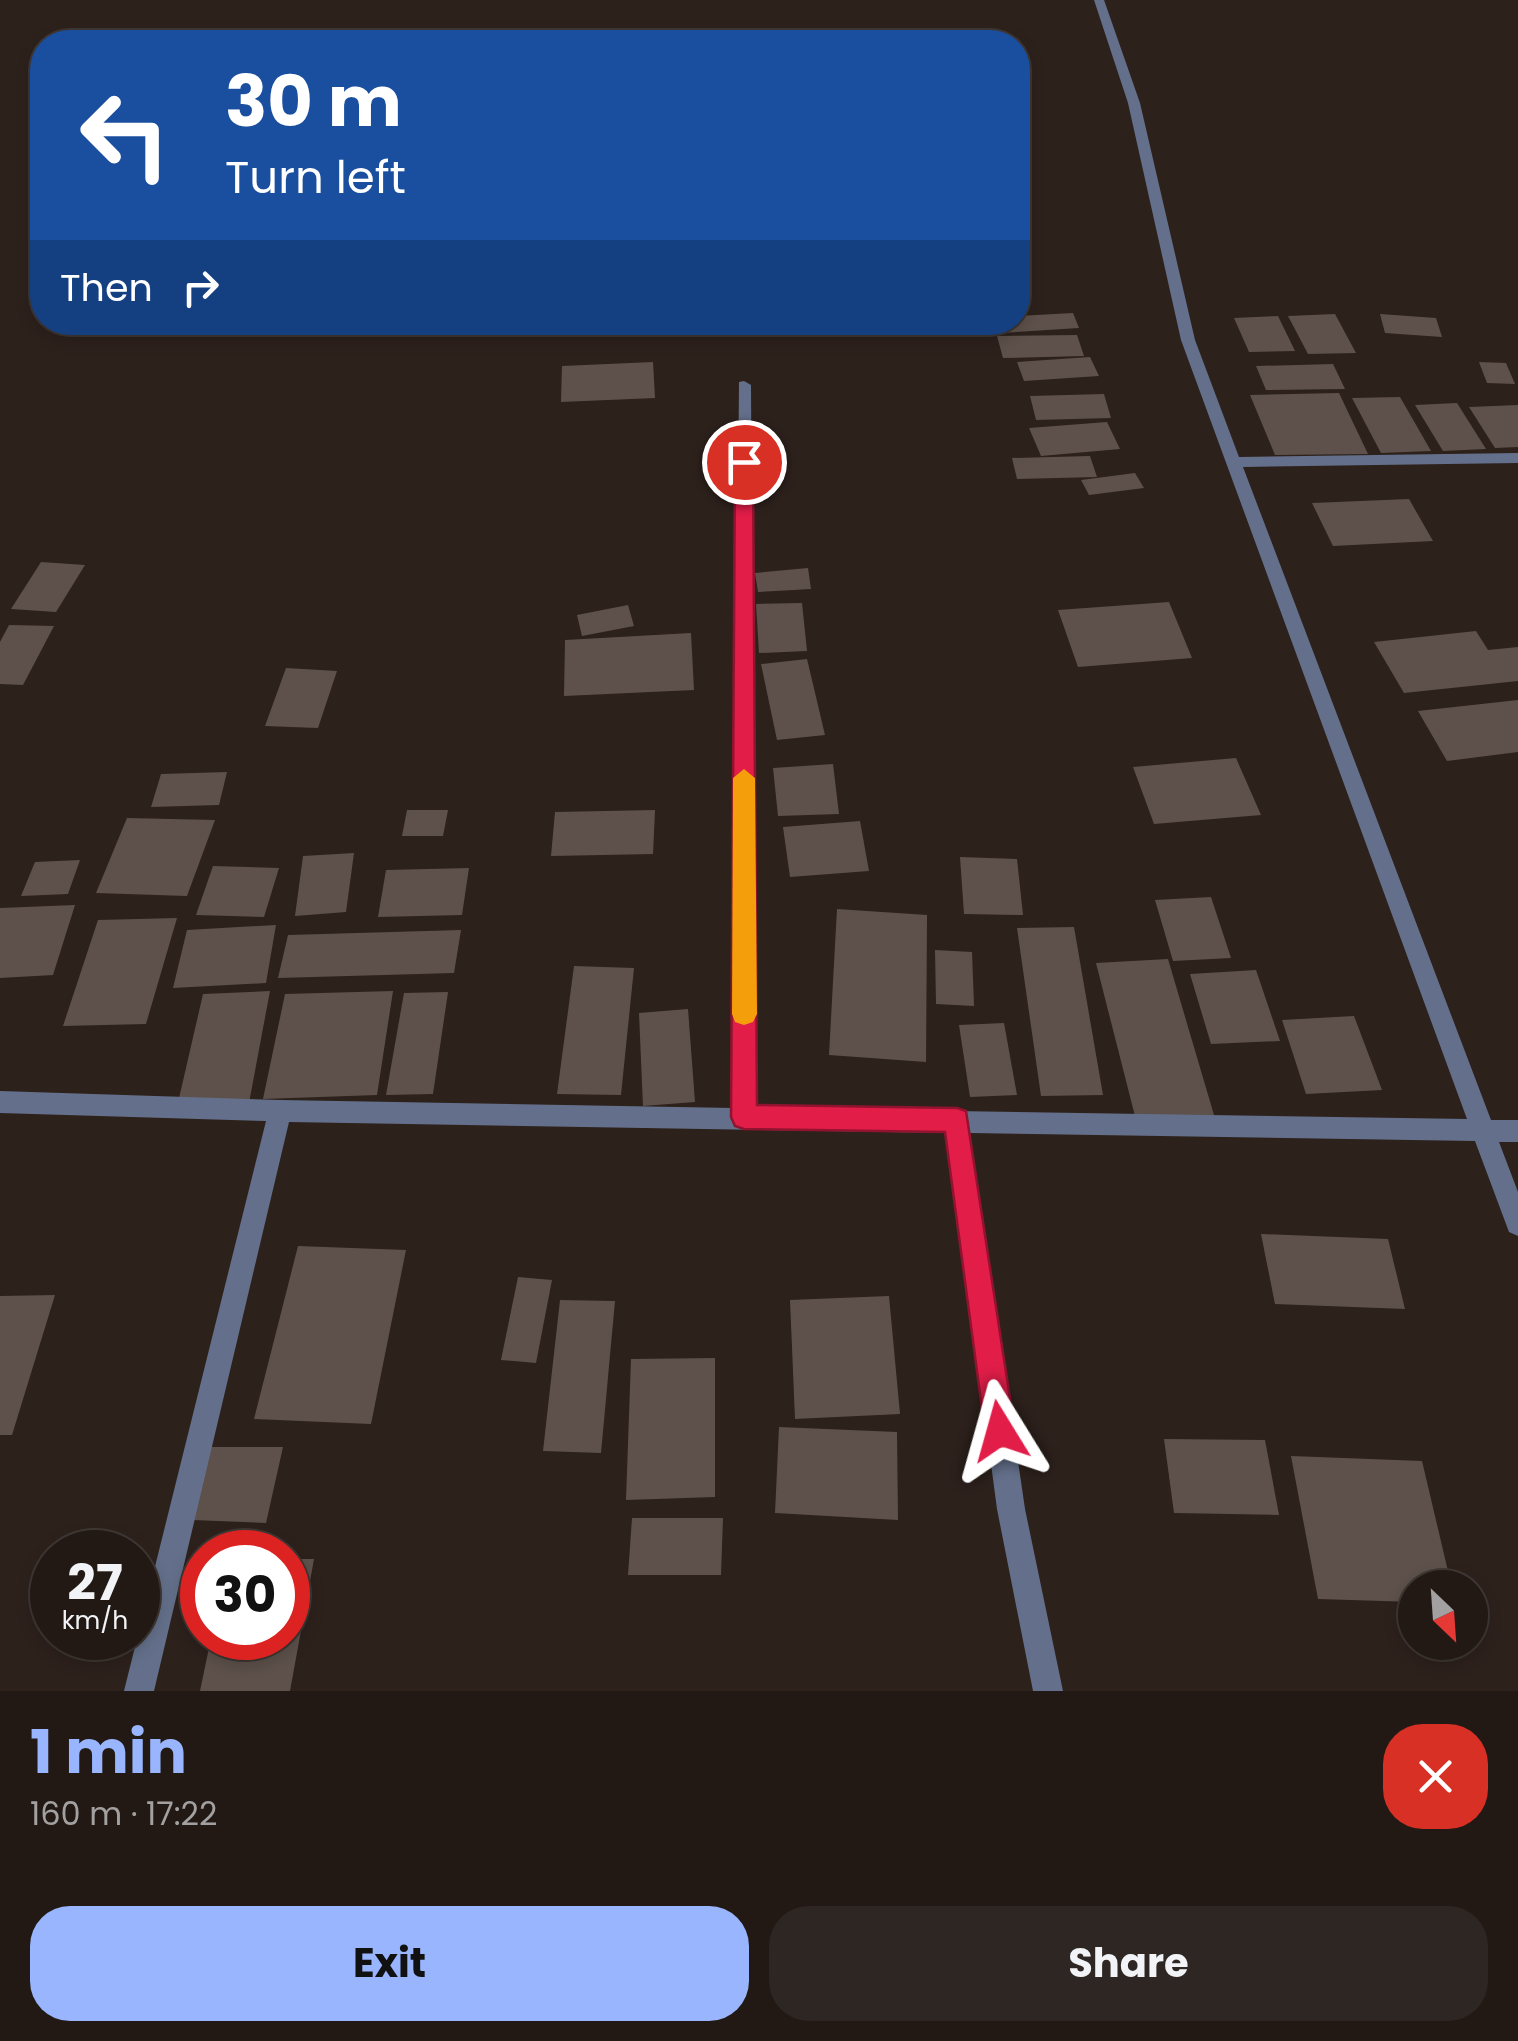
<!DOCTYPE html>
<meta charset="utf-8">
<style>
:root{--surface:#221915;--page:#2e2622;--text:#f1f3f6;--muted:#a2a0a0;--line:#3f3834;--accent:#99b5fd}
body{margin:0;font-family:Poppins,sans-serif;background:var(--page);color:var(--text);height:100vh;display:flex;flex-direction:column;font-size:38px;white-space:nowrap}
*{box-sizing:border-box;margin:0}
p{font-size:32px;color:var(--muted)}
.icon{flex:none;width:55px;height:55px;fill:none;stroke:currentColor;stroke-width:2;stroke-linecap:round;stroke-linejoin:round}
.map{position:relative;height:1691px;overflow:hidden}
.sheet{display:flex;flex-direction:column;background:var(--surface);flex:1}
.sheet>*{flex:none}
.guide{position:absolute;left:30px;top:30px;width:1000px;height:305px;border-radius:40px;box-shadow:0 5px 15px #0003,0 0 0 2px var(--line);background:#1a4fa0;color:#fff;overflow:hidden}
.needle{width:65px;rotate:155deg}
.tools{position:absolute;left:1398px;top:1570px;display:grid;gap:20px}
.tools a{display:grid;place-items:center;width:90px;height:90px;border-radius:50%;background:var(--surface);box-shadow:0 5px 15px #0003,0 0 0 2px var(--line);font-size:50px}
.speed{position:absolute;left:30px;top:1530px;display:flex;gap:20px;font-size:50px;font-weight:700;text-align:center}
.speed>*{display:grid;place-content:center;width:130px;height:130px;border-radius:50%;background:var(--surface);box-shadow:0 5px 15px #0003,0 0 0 2px var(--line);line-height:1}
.speed small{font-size:25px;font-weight:400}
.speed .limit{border:15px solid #d22;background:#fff;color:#111}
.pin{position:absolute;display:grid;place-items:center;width:85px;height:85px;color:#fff;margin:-42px;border:5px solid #fff;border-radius:50%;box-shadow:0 2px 10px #0007}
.me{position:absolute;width:110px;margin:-55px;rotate:352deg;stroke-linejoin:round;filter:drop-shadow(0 0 8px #0008)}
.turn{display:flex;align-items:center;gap:35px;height:210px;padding:0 30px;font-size:45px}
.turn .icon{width:130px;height:130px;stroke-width:2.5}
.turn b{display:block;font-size:70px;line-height:85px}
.then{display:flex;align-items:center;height:95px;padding:0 30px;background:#0003;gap:20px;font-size:38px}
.round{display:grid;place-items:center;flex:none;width:105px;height:105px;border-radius:40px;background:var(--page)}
.overview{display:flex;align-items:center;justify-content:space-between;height:170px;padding:0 30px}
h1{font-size:60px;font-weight:700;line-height:75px;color:var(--accent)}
.action{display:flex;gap:20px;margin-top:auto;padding:20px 30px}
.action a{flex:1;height:115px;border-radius:40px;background:var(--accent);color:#111;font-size:40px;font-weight:700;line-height:115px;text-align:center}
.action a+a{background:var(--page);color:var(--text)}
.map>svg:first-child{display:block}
.building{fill:#5e514b}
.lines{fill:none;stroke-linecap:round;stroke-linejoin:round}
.street{fill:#64708b;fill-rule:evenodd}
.route{fill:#e11d48;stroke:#92132f;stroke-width:2.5}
.slow{fill:#f59e0b}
</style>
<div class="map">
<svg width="1518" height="1691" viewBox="0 0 1518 1691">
<rect width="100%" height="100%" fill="#2d211c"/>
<g class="building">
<polygon points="1073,313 1079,328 1001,333 998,322 1018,322 1018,316"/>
<polygon points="1335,314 1356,353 1308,354 1288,316"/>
<polygon points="1380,314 1436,318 1442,337 1385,333"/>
<polygon points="1278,316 1295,351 1249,352 1234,318"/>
<polygon points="1077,335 1084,356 1003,358 997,336"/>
<polygon points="1090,357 1099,376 1024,381 1017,362"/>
<polygon points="653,362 655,398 561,402 562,366"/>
<polygon points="1479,362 1506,363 1515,384 1487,383"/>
<polygon points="1333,364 1345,389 1266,390 1256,366"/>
<polygon points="1339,393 1368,454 1275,455 1250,395"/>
<polygon points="1104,394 1111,418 1036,420 1030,396"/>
<polygon points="1400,397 1431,451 1381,453 1352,398"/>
<polygon points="1457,403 1486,449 1443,451 1415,405"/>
<polygon points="1518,405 1518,447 1495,448 1469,407"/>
<polygon points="1107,422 1120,449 1041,456 1029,428"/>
<polygon points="1090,456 1097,477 1017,479 1012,458"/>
<polygon points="1135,473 1144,488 1089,495 1081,480"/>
<polygon points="1409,499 1433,541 1333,546 1312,503"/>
<polygon points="41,562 85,565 56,612 11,609"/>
<polygon points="808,568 811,589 758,592 755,573"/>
<polygon points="1169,602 1192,658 1078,667 1058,610"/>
<polygon points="802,603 807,651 759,653 756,604"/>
<polygon points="628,605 634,626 582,636 577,615"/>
<polygon points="9,625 54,626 23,685 0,684 0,642"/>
<polygon points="1476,631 1488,650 1518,647 1518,681 1404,693 1374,642"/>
<polygon points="691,633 694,690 564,696 565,640"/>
<polygon points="807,659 825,735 777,740 761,664"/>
<polygon points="286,668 337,671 318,728 265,726"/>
<polygon points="1518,700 1518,752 1447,761 1418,711"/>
<polygon points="1236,758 1261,815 1154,824 1133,767"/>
<polygon points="833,764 839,814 778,816 773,768"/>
<polygon points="227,772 219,805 151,807 161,774"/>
<polygon points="407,810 448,810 443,836 402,836"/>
<polygon points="655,810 653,854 551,856 555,812"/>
<polygon points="127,818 215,820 187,896 96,893"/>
<polygon points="860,821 869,871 790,877 783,827"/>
<polygon points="354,853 346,912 295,916 303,856"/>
<polygon points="960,857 1017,859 1023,915 964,914"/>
<polygon points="80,860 68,894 21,896 35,862"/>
<polygon points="213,866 279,868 264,917 196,915"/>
<polygon points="469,868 462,915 378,917 386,870"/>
<polygon points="1211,897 1231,958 1173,961 1155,900"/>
<polygon points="75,905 53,975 0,978 0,908"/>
<polygon points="837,909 927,915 926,1062 829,1055"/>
<polygon points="177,918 146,1024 63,1026 98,920"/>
<polygon points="276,925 266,983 173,988 187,930"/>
<polygon points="1074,927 1103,1095 1041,1096 1017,928"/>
<polygon points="461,930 454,973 278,978 288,935"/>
<polygon points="935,950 972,952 974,1006 936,1004"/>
<polygon points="1168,959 1214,1115 1136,1120 1096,963"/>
<polygon points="574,966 634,968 621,1095 557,1094"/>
<polygon points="1256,970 1280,1041 1211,1044 1190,974"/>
<polygon points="270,991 249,1103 177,1107 203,994"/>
<polygon points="393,991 377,1095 263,1099 285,994"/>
<polygon points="448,992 433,1094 386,1095 404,993"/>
<polygon points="688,1009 695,1102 643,1106 639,1013"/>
<polygon points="1354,1016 1382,1090 1306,1094 1282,1020"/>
<polygon points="1004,1023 1017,1095 970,1097 959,1025"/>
<polygon points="1261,1234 1388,1239 1405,1309 1275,1304"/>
<polygon points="298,1246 406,1250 371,1424 254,1419"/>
<polygon points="518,1277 552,1280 536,1363 501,1360"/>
<polygon points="55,1295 12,1435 0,1435 0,1296"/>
<polygon points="889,1296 900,1414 795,1419 790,1300"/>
<polygon points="560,1300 615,1301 601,1453 543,1451"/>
<polygon points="715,1358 715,1497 626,1500 631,1359"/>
<polygon points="779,1427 897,1432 898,1520 775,1513"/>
<polygon points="1164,1439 1265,1440 1279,1515 1174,1513"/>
<polygon points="211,1447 283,1447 266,1523 193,1520"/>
<polygon points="1291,1456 1422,1461 1452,1588 1415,1588 1415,1602 1318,1599"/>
<polygon points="632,1518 723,1518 721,1575 628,1575"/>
<polygon points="288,1559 314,1559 290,1691 200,1691 211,1638 288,1638"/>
</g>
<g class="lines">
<polygon class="street" points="1094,0 1104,0 1140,103 1195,340 1239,457 1518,453 1518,463 1243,467 1491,1120 1518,1120 1518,1142 1499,1142 1518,1192 1518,1236 1509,1232 1475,1141 970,1133 1025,1509 1063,1691 1033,1691 997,1509 947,1133 289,1122 154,1691 124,1691 266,1121 0,1113 0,1091 280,1100 733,1108 739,382 744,381 751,385 755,1108 1467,1119 1181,340 1128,103"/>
</g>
<polygon class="route" points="744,456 753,462 757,1105 957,1108 966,1111 1015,1431 1011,1442 1000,1446 990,1442 985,1431 945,1132 744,1129 735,1126 731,1117 735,462"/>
<polygon class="slow" points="744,769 755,778 757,1014 753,1022 744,1025 735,1022 732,1014 733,778"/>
</svg>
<div class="tools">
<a><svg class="needle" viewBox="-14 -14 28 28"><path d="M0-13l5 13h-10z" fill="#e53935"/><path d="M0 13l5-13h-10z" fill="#a2a0a0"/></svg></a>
</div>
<div class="speed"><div>27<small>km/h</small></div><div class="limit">30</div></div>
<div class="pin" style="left:744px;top:462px;background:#d93025"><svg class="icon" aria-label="arrive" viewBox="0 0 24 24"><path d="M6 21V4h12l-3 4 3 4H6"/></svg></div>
<svg class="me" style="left:1000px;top:1431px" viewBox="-20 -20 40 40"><path d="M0-17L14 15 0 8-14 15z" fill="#e11d48" stroke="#fff" stroke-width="4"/></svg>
<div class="guide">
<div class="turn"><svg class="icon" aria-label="left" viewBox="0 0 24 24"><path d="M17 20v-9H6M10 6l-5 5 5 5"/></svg><div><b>30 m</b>Turn left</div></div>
<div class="then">Then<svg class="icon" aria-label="right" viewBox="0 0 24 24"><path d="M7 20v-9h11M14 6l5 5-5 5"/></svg></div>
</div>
</div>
<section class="sheet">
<div class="overview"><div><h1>1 min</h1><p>160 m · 17:22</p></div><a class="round" style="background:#d93025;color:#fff"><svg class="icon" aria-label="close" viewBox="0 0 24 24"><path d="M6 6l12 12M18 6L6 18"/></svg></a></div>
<div class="action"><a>Exit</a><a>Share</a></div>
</section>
